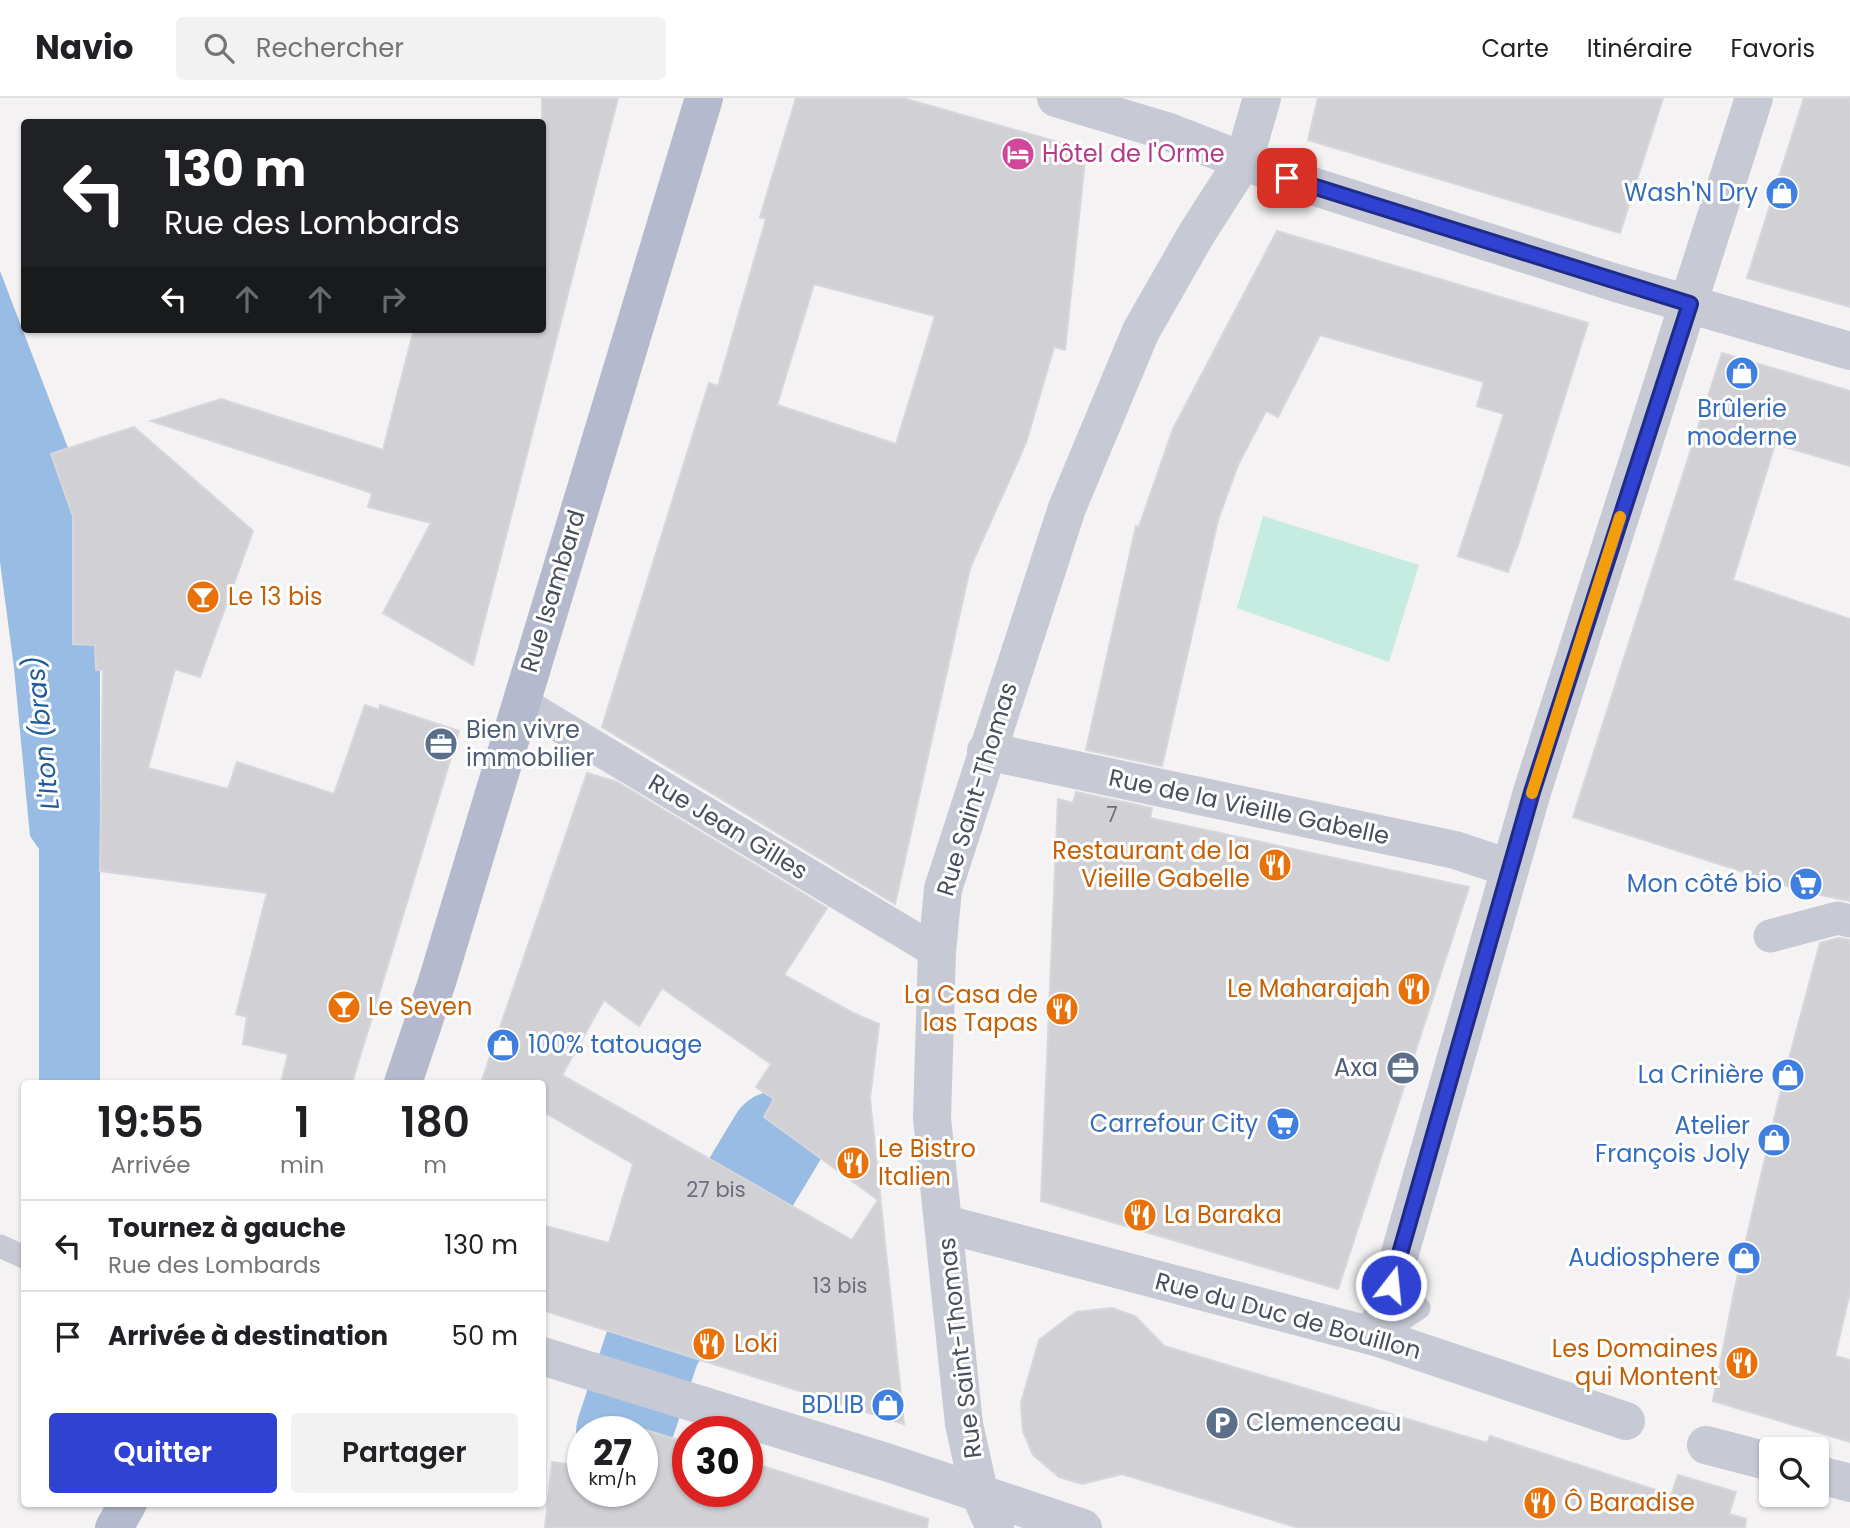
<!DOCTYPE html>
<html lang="fr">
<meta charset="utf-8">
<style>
:root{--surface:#fff;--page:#f2f2f2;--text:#202124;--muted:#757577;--line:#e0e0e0;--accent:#2f42d1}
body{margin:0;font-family:Poppins,sans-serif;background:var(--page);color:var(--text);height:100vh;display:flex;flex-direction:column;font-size:26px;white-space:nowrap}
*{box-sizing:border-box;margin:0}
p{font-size:23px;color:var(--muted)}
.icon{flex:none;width:38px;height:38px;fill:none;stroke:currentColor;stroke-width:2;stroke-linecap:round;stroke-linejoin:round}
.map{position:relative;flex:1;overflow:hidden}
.drawer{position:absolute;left:21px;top:982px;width:525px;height:427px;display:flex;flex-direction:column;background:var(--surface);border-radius:7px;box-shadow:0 2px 5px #0004}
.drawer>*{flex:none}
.hud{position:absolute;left:21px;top:21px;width:525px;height:214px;border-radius:7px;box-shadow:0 2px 5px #0004;background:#202124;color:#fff;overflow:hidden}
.controls{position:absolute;left:1759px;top:1339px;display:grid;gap:14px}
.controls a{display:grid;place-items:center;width:70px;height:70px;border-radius:7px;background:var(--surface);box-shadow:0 2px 5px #0004;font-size:35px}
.speed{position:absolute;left:567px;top:1318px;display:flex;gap:14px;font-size:35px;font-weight:700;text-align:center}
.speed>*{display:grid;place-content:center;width:91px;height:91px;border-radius:50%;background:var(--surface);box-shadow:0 2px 5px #0004;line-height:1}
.speed small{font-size:18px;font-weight:400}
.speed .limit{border:10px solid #d22;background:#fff;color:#111}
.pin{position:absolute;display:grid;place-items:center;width:60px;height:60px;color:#fff;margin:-30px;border-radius:14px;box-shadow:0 4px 10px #0006}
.me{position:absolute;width:77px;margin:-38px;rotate:16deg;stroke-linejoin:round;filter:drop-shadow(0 0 5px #0008)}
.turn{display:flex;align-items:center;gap:24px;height:147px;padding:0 28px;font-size:32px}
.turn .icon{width:91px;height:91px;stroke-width:2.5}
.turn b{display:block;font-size:49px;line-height:60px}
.lanes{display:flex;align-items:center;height:66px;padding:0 28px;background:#0003;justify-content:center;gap:35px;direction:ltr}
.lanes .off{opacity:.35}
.eta{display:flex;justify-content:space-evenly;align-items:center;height:119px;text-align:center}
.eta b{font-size:42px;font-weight:600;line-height:49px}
.action{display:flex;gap:14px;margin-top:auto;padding:14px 28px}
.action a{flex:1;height:80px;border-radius:7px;background:var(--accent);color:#fff;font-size:28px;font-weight:600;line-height:80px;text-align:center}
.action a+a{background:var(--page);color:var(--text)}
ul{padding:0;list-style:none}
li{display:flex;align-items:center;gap:21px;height:91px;padding:0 28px;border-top:2px solid var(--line)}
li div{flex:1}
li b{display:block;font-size:26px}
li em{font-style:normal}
header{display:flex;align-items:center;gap:42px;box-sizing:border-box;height:98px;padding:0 35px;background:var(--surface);border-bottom:2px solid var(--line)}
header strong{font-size:33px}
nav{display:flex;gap:38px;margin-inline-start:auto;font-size:24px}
.search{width:490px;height:63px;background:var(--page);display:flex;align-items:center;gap:18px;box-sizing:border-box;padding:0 24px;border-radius:7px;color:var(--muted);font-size:26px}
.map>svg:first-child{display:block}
.green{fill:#c6ebe0}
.water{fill:#98bce3}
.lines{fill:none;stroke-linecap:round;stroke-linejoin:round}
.river{stroke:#98bce3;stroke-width:96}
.building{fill:#d0d0d5;stroke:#d7d6dc;stroke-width:2;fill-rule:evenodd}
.service{stroke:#c7cad4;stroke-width:23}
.pedestrian{stroke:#c7cad4;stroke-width:33}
.minor{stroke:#c7cad4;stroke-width:38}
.tertiary{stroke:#c7cad4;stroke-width:38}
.primary{stroke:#b5b9cd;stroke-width:38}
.route-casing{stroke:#1f2b88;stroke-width:18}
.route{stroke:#2f42d1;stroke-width:12}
.slow{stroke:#f59e0b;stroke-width:12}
.labels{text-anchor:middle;stroke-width:6;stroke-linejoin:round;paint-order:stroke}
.number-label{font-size:21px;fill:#6c6f7b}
.hotel-label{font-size:24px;fill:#b23c85;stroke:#fff;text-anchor:start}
.shop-label{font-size:24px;fill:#366cbe;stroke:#fff;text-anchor:end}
.street-label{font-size:24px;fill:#4b4f5d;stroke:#fff}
.food-label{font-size:24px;fill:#c56008;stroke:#fff;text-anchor:start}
.service-label{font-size:24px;fill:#4e5e75;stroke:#fff;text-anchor:start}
.water-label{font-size:26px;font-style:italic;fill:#1d5a9e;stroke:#fff}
</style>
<header>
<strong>Navio</strong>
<div class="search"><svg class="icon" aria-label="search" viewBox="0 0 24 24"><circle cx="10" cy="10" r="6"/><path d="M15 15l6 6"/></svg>Rechercher</div>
<nav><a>Carte</a><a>Itinéraire</a><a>Favoris</a></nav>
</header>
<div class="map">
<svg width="1850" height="1430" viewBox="0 0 1850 1430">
<rect width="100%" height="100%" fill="#f4f2f2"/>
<polygon class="green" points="1263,418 1419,467 1389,564 1237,510"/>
<g class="water">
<polygon points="0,173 68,350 51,356 73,398 73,546 95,547 96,572 100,572 100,985 39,985 39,751 30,738 14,570 0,464"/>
<polygon points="754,1032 800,1050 690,1213 662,1179"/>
<polygon points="612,1322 649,1333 642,1341 642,1334 608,1334"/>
</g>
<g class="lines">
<polyline class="river" points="624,1334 653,1247 777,1041"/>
</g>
<g class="building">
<polygon points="542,0 618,0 473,567 383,515 431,425 368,409 372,395 151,323 221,301 383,352 414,231 542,231"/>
<path d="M796 0H903L1086 52 1065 252 1054 249 1026 345 970 470 895 806 602 629 709 285 718 288 766 121 760 119ZM814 186 935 218 896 346 777 307Z"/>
<polygon points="1318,0 1663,0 1620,135 1308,42"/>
<polygon points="1804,0 1850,0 1850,209 1747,180"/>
<polygon points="1277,133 1588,225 1519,444 1508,474 1458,458 1504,316 1477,308 1484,284 1320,237 1278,319 1266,313 1238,367 1218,422 1162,668 1086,652 1136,428 1139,429 1173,331"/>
<polygon points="1722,255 1850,293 1850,368 1775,346 1733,482 1850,521 1850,803 1806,794 1573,719"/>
<polygon points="134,329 253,433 200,579 175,571 148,670 228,691 237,664 334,696 365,607 379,612 380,607 459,633 352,985 281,985 288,956 243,946 247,919 236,916 267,795 100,773 103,572 96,572 95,547 73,546 73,418 51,356"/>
<path d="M587 675 617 684 827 810 784 877 853 915 879 926 870 1000 904 1326 542 1212V1127L609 1145 633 1066 542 1013V985H481ZM662 890 771 966 756 989 774 1001 764 1019 878 1102 852 1142 562 977 604 902 639 928Z"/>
<polygon points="1076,694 1152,710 1150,720 1469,789 1338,1191 1041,1103 1058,701 1073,705"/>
<polygon points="1838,840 1850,842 1850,1194 1835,1258 1850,1262 1850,1344 1713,1303 1734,1194 1783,983 1820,845"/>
<polygon points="1112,1210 1135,1218 1164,1248 1487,1345 1490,1338 1671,1397 1678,1377 1736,1394 1729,1416 1746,1421 1745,1430 1299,1430 1122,1376 1082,1386 1059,1379 1033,1357 1023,1333 1021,1305 1039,1242 1076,1214"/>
<polygon points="646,1332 688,1345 688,1393 747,1393 747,1363 928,1421 927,1430 545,1430 552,1364 583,1369 583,1393 642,1393 642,1341"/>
</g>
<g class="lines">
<g class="service">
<polyline points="0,1148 24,1159"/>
<polyline points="1376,1239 1419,1210"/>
</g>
<g class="pedestrian">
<polyline points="520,604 937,854"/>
<polyline points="1770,838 1838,820 1850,823"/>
</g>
<g class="minor">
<polyline points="986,653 1455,752 1509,770"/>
<polyline points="945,1126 1376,1239 1626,1323"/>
<polyline points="1376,1239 1532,694 1754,0"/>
<polyline points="1706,1347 1771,1364"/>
<polyline points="1816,1376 1850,1385"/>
<polyline points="995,1430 979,1394 964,1326 932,1020 937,854 943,791 1067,410 1141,233 1197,135 1244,62 1262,0"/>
</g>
<g class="tertiary">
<polyline points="1056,0 1169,34 1287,80 1616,185 1850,253"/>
<polyline points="542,1258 886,1364 1083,1430"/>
</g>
<g class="primary">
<polyline points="403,985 437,884 704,0"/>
<polyline points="114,1430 128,1405"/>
</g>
</g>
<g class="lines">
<defs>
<polyline id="route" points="1287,80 1690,206 1532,694 1391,1187"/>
</defs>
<use href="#route" class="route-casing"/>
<use href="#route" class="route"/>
<polyline class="slow" points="1532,695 1620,419"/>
</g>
<defs>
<symbol id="hotel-disc" viewBox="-11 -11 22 22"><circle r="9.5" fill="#d1479c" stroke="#fff"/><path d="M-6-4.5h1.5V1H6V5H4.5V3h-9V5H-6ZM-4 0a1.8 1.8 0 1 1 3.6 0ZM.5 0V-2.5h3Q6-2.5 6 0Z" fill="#fff"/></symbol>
<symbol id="shop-disc" viewBox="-11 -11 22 22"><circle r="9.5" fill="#3f7fe0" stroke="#fff"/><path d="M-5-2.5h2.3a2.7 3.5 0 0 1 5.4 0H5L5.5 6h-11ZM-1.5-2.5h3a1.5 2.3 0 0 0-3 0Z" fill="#fff"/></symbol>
<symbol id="bar-disc" viewBox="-11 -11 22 22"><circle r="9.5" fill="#e8710a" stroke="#fff"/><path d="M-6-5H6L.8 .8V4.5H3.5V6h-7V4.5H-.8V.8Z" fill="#fff"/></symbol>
<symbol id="office-disc" viewBox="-11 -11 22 22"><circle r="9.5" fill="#5c6f8a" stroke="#fff"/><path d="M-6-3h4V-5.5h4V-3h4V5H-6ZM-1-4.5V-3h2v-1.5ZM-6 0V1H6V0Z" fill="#fff"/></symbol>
<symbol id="restaurant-disc" viewBox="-11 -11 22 22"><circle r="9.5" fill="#e8710a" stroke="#fff"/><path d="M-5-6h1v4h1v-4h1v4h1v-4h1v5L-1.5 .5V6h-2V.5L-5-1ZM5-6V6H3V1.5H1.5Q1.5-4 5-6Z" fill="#fff"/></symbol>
<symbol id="supermarket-disc" viewBox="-11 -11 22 22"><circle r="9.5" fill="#3f7fe0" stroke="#fff"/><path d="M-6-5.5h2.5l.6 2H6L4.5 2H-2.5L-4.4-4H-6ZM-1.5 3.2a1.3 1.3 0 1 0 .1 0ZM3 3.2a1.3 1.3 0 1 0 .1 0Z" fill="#fff"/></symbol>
<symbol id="parking-disc" viewBox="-11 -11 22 22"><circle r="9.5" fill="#5c6f8a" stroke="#fff"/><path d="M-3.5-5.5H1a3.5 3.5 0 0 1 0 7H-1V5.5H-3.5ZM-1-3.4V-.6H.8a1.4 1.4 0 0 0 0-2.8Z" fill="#fff"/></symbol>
</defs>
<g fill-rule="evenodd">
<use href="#hotel-disc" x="999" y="37" width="38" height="38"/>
<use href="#shop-disc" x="1763" y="76" width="38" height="38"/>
<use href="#shop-disc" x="1723" y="256" width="38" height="38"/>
<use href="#bar-disc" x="184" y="480" width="38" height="38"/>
<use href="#office-disc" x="422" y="627" width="38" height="38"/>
<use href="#restaurant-disc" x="1256" y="748" width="38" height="38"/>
<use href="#supermarket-disc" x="1787" y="767" width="38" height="38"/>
<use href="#restaurant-disc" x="1395" y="872" width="38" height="38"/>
<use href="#bar-disc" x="325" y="890" width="38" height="38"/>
<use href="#restaurant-disc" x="1043" y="892" width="38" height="38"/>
<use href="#shop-disc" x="484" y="928" width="38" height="38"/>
<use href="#office-disc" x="1384" y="951" width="38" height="38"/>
<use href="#shop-disc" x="1769" y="958" width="38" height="38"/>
<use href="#supermarket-disc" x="1264" y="1007" width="38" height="38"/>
<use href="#shop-disc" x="1755" y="1023" width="38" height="38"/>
<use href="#restaurant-disc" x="834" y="1046" width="38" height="38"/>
<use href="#restaurant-disc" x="1121" y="1098" width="38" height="38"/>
<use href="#shop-disc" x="1725" y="1141" width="38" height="38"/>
<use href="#restaurant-disc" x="690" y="1227" width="38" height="38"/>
<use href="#restaurant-disc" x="1723" y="1246" width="38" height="38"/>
<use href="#shop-disc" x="869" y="1288" width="38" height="38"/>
<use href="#parking-disc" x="1203" y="1306" width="38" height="38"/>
<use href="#restaurant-disc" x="1521" y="1386" width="38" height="38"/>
</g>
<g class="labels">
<g class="number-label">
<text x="1112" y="724">7</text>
<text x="716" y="1099">27 bis</text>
<text x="840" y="1195">13 bis</text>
</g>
<g class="hotel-label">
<text x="1042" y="64">Hôtel de l'Orme</text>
</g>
<g class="shop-label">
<text x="1758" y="103">Wash'N Dry</text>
<text x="1742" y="319" text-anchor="middle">Brûlerie<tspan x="1742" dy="28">moderne</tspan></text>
<text x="1782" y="794">Mon côté bio</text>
<text x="528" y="955" text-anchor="start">100% tatouage</text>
<text x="1764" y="985">La Crinière</text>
<text x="1258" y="1034">Carrefour City</text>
<text x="1750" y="1036">Atelier<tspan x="1750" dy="28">François Joly</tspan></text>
<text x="1720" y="1168">Audiosphere</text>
<text x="864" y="1315">BDLIB</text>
</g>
<g class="street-label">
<text transform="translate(553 493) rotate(-73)" y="8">Rue Isambard</text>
<text transform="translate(977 691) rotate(-73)" y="8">Rue Saint-Thomas</text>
<text transform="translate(1249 709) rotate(12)" y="8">Rue de la Vieille Gabelle</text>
<text transform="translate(728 729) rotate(31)" y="8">Rue Jean Gilles</text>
<text transform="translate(1288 1218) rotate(15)" y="8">Rue du Duc de Bouillon</text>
<text transform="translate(960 1250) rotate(-97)" y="8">Rue Saint-Thomas</text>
</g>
<g class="food-label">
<text x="228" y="507">Le 13 bis</text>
<text x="1250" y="761" text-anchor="end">Restaurant de la<tspan x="1250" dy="28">Vieille Gabelle</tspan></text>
<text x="1390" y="899" text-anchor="end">Le Maharajah</text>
<text x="1038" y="905" text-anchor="end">La Casa de<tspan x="1038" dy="28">las Tapas</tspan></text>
<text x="368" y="917">Le Seven</text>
<text x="878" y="1059">Le Bistro<tspan x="878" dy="28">Italien</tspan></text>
<text x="1164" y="1125">La Baraka</text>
<text x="734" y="1254">Loki</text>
<text x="1718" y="1259" text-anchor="end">Les Domaines<tspan x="1718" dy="28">qui Montent</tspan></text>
<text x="1564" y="1413">Ô Baradise</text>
</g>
<g class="service-label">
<text x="466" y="640">Bien vivre<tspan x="466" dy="28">immobilier</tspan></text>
<text x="1378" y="978" text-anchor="end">Axa</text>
<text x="1246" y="1333">Clemenceau</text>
</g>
<g class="water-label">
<text transform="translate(42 635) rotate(-96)" y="9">L'Iton (bras)</text>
</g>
</g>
</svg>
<div class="controls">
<a><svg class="icon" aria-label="search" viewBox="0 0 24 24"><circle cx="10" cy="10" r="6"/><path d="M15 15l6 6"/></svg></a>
</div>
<div class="speed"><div>27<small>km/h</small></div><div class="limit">30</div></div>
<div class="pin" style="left:1287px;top:80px;background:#d93025"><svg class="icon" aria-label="arrive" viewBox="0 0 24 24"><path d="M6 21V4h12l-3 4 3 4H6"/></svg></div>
<svg class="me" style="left:1391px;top:1187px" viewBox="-20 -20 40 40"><circle r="17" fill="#2f42d1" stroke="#fff" stroke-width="3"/><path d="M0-11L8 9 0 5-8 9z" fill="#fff"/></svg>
<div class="hud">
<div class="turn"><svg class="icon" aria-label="left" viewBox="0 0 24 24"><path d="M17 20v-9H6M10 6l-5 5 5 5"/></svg><div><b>130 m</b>Rue des Lombards</div></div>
<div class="lanes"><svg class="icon" aria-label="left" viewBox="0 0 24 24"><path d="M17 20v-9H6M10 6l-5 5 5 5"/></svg><svg class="icon off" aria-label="ahead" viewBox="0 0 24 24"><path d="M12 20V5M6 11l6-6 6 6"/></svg><svg class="icon off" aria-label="ahead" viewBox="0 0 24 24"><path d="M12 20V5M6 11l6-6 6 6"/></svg><svg class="icon off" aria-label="right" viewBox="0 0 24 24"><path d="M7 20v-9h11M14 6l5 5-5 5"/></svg></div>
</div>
<section class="drawer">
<div class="eta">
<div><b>19:55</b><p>Arrivée</p></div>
<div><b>1</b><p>min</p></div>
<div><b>180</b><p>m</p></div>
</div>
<ul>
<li><svg class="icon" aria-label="left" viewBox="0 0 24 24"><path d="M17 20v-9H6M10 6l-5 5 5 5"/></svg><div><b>Tournez à gauche</b><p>Rue des Lombards</p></div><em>130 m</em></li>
<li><svg class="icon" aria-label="arrive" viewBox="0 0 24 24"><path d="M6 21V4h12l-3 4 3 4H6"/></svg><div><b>Arrivée à destination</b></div><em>50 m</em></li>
</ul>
<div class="action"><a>Quitter</a><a>Partager</a></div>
</section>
</div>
